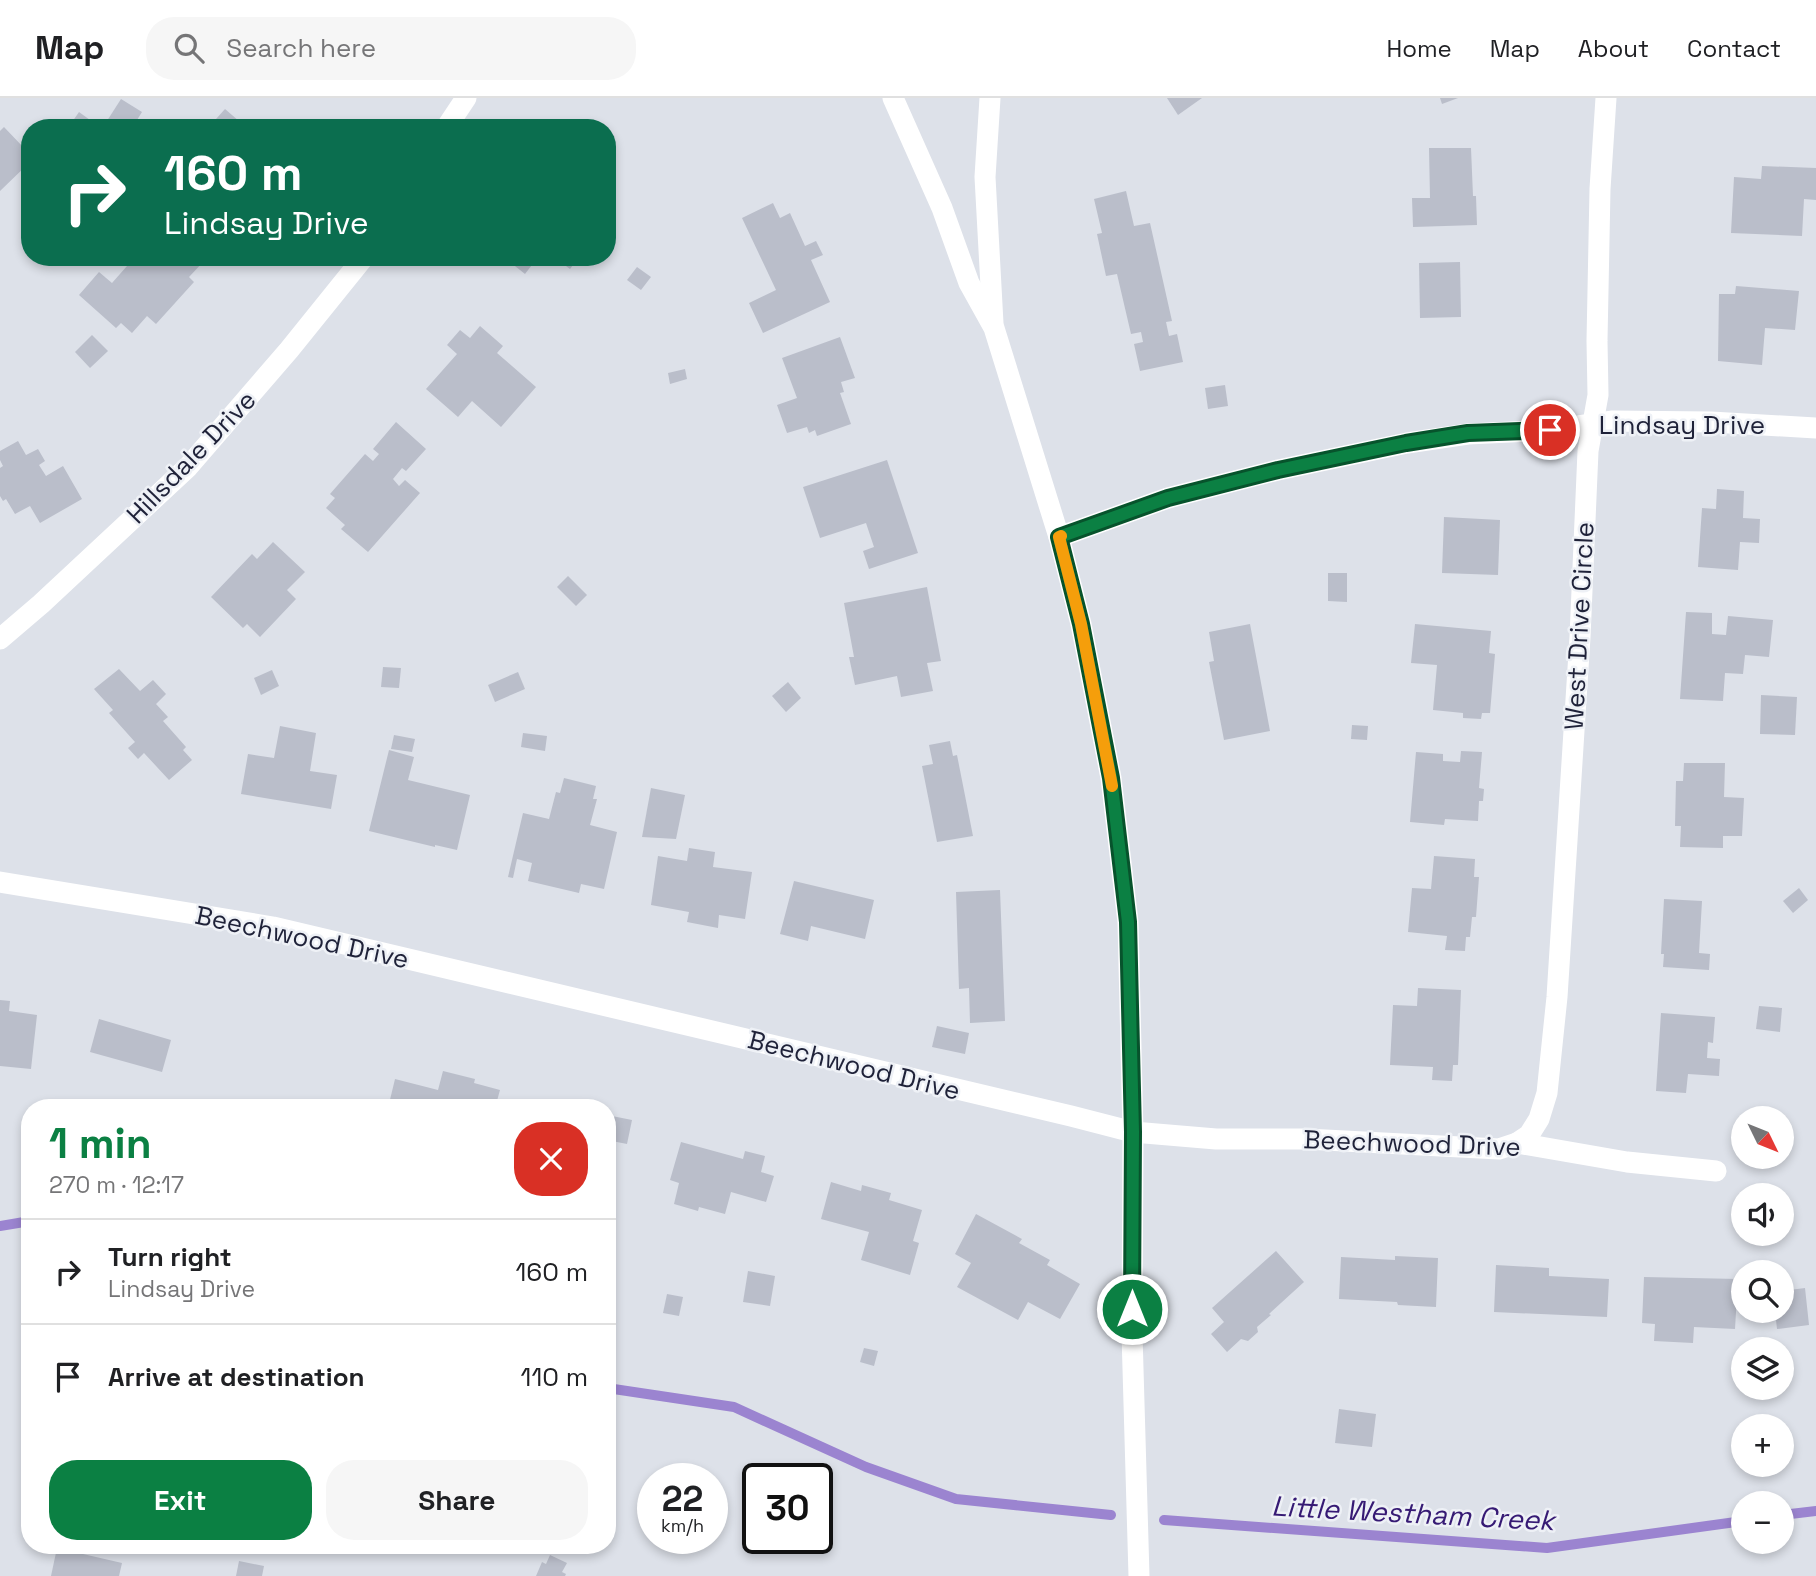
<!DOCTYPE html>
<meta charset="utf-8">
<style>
:root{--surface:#fff;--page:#f6f6f6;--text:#202124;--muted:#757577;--line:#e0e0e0;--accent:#0b8043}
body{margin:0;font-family:"Space Grotesk",sans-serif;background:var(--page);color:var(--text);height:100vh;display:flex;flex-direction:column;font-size:26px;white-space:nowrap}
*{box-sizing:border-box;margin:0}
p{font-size:23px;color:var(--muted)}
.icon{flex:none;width:38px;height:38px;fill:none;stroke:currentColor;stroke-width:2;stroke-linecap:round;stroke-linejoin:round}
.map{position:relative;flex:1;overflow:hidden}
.drawer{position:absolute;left:21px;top:1001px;width:595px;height:455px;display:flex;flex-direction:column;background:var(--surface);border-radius:28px;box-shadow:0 4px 10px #0003}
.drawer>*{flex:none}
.top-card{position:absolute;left:21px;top:21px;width:595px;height:147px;border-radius:28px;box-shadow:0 4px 10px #0003;background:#0b6e4f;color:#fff;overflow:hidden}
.needle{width:46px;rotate:133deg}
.controls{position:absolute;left:1731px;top:1008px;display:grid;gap:14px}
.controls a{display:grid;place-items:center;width:63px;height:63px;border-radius:50%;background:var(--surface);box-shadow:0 4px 10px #0003;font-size:35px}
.speed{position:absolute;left:637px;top:1365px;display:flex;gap:14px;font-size:35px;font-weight:700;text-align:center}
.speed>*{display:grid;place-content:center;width:91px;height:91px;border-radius:50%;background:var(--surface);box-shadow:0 4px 10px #0003;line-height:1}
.speed small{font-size:18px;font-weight:400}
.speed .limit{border:4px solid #111;border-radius:10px;background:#fff;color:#111}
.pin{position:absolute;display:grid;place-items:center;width:60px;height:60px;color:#fff;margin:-30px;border:4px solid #fff;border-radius:50%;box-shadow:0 2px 7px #0007}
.me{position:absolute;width:77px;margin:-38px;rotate:0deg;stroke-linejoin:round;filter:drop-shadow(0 0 5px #0008)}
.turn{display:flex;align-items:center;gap:24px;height:147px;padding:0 28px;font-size:32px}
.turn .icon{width:91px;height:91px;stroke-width:2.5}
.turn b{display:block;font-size:49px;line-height:60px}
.round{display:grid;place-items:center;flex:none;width:74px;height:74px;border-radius:28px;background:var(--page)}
.summary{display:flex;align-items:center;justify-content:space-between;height:119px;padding:0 28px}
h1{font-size:42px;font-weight:700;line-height:52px;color:var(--accent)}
.action{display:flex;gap:14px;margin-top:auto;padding:14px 28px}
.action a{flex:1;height:80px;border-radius:28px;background:var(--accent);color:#fff;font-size:28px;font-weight:700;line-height:80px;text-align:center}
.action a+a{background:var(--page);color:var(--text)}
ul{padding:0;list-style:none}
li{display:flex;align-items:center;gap:21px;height:105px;padding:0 28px;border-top:2px solid var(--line)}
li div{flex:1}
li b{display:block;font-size:26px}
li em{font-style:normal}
header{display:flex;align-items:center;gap:42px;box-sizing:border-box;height:98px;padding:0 35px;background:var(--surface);border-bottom:2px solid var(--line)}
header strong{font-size:33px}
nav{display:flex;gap:38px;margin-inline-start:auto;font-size:24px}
.search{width:490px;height:63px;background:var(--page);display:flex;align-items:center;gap:18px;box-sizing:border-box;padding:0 24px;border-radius:28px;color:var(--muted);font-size:26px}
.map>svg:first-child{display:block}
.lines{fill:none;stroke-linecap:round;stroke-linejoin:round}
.stream{stroke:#9b84d0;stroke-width:10}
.building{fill:#babeca}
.street{stroke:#fff;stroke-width:21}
.route-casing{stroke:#07532c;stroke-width:18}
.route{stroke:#0b8043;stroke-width:12}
.slow{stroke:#f59e0b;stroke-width:12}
.labels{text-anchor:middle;stroke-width:5;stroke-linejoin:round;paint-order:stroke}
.street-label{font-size:26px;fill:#1f2239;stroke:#eef1f6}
.water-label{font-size:28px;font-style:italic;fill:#361a74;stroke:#eef1f6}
</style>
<header>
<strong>Map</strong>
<div class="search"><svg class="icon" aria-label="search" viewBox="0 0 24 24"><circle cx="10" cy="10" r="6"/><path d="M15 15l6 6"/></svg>Search here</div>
<nav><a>Home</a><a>Map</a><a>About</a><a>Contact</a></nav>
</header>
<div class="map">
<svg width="1816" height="1478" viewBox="0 0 1816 1478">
<rect width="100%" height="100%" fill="#dde1e9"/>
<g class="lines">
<g class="stream">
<polyline points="0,1128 30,1123"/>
<polyline points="607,1290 734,1309 866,1369 956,1401 1111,1417"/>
<polyline points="1782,1417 1816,1413"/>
<polyline points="1164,1422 1547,1450 1743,1423"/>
</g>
</g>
<g class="building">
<polygon points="1167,0 1202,0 1178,17"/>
<polygon points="1440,0 1458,0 1442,6"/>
<polygon points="121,1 142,14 132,30 111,30 105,26"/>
<polygon points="225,11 247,30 208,30"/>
<polygon points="79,14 90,22 84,30 68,30"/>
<polygon points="4,29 24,50 30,45 30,64 0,93 0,33"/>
<polygon points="1429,50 1471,50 1473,98 1476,98 1477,127 1413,129 1412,100 1430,100"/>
<polygon points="1762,68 1816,70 1816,102 1804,101 1802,138 1731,135 1734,79 1761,81"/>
<polygon points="1126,93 1134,128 1150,125 1172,223 1166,224 1169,238 1177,236 1183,264 1140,273 1134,246 1143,244 1141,234 1131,236 1117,176 1106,178 1097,136 1102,135 1094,101"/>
<polygon points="773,105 780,120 790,115 805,148 816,143 823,157 811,162 830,204 763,235 749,205 776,192 742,120"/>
<polygon points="135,159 157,159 161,163 165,159 174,161 201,159 204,163 189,179 194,184 156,226 147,218 132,235 121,225 116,230 79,197 99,174 112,185"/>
<polygon points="507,159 538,159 525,176 506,161"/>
<polygon points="554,159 579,159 570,171"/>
<polygon points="1460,164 1461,219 1420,220 1419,165"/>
<polygon points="637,169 651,179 641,192 627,182"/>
<polygon points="1736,188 1799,193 1795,232 1765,230 1762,267 1718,263 1719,196 1735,196"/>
<polygon points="480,228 503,248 497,255 536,289 501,329 472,303 458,319 426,291 457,256 447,247 460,232 470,240"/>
<polygon points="92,237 108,253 90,270 75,254"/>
<polygon points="840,239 855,280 841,284 844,294 840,295 851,326 817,338 815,332 809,335 807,329 787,335 777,307 797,300 782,260"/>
<polygon points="685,271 687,281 670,286 668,275"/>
<polygon points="1225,287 1228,308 1208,311 1205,290"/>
<polygon points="396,324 426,351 406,373 402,370 393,381 399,388 405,382 420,395 368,454 341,431 345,427 326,410 335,400 330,396 365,356 373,363 379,356 373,351"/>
<polygon points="18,343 26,357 38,351 45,363 39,367 46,378 63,368 82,401 40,425 30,408 15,416 6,401 3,403 0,398 0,370 3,368 0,362 0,353"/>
<polygon points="887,362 918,455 869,471 863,453 874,449 866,425 820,440 803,389"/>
<polygon points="1717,391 1744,393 1743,420 1760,421 1759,445 1740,444 1738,472 1698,469 1702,410 1716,411"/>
<polygon points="1444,419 1500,422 1498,477 1442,475"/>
<polygon points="273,444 305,474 287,492 296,501 260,539 247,526 243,530 211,499 252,456 257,461"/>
<polygon points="1328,475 1347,475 1347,504 1328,503"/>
<polygon points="568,478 587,497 576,508 557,489"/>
<polygon points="927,489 941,563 927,565 933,593 901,599 897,578 855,587 849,559 854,559 844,505"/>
<polygon points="1686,514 1712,515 1712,536 1726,537 1728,518 1773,522 1769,559 1745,557 1743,576 1725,575 1723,603 1680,601"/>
<polygon points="1250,526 1270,633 1224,642 1209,564 1214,563 1209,534"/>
<polygon points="1415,526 1491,533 1489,555 1495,556 1490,615 1482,615 1481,621 1463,620 1463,615 1433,612 1437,567 1411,565"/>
<polygon points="383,569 401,570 399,590 381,589"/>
<polygon points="119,571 140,593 153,582 166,596 156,606 168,619 163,623 186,649 183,652 192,662 169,682 144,655 138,661 128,650 135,644 109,615 113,612 94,591"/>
<polygon points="272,572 279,588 261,597 254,580"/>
<polygon points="518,574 525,591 495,604 488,587"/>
<polygon points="788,584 801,600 786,614 772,598"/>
<polygon points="1761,597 1797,599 1795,637 1760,636"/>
<polygon points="1352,627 1368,628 1367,642 1351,641"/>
<polygon points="280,628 316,635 310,673 337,677 331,711 241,696 248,656 274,660"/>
<polygon points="523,635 547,638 545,653 521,649"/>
<polygon points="394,637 415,641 412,654 391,651"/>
<polygon points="950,643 953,658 957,657 973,738 937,744 922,668 933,666 929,647"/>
<polygon points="389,652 414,659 408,682 470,697 457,752 435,747 435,749 369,733"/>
<polygon points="1461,653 1482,654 1479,690 1484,691 1483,703 1479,703 1478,723 1445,721 1444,727 1410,724 1416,654 1443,656 1443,663 1460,664"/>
<polygon points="1684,665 1725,665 1724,699 1744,700 1742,738 1723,738 1723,750 1680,749 1681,728 1675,728 1676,683 1683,683"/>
<polygon points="564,680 596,688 593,701 597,701 590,727 617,734 604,791 581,786 579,795 528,783 532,765 517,761 513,780 508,779 523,715 549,721 556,694 560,695"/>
<polygon points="651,690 685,697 676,741 642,739"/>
<polygon points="689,750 715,754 713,769 752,774 745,821 719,817 718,830 687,824 689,814 651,807 658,758 687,763"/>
<polygon points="1434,758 1475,761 1474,779 1479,779 1476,819 1472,819 1470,839 1466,839 1465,853 1445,852 1447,838 1408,834 1412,790 1431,791"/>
<polygon points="794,783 874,802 865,841 811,828 808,843 780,836"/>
<polygon points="1799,790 1808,802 1793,815 1783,803"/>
<polygon points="1000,792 1005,923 970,925 969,890 959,891 956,794"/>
<polygon points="1664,801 1702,803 1699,855 1710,856 1709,872 1663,869 1664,856 1661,856"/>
<polygon points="1418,890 1461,892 1458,967 1453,967 1452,983 1432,982 1433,969 1390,967 1393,907 1417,908"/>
<polygon points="0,902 10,903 9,913 37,917 31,971 0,968"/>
<polygon points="1759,908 1782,910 1780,934 1756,931"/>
<polygon points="1661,915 1715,919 1713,945 1708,944 1707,960 1720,961 1719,978 1688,976 1686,995 1656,993"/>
<polygon points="99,921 171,942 162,974 90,954"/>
<polygon points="937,928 969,935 965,956 932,949"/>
<polygon points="443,973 475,981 474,985 500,992 495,1010 388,1010 395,981 438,992"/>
<polygon points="539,1002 568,1009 568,1010 538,1010"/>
<polygon points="607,1017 632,1022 627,1046 607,1042"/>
<polygon points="681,1044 743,1061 745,1053 765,1058 761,1074 774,1078 766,1104 731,1094 725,1116 699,1109 698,1113 674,1106 679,1085 670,1082"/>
<polygon points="831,1084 861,1093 862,1087 891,1095 889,1102 922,1112 913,1143 919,1145 910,1177 861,1162 869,1134 821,1121"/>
<polygon points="976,1116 1022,1141 1019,1145 1050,1162 1047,1167 1080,1186 1060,1221 1028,1204 1018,1222 957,1189 971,1165 955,1156"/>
<polygon points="1276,1153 1304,1184 1269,1216 1271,1217 1257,1229 1258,1234 1248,1243 1241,1241 1227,1254 1211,1236 1224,1224 1212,1210"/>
<polygon points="1395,1158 1438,1160 1436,1209 1398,1207 1397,1204 1339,1201 1341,1159 1395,1162"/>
<polygon points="1496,1167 1549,1170 1549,1178 1609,1181 1607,1219 1494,1214"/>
<polygon points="748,1173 775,1178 770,1208 743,1204"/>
<polygon points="1644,1179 1738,1181 1735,1231 1694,1229 1693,1245 1654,1243 1655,1226 1642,1225"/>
<polygon points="1805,1190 1809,1227 1777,1231 1775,1213 1782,1213 1782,1193"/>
<polygon points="667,1196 683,1199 679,1218 663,1215"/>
<polygon points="864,1250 878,1253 874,1268 860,1264"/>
<polygon points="1339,1311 1376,1316 1372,1349 1335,1345"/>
<polygon points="57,1450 122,1465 119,1478 51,1478"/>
<polygon points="550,1457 567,1465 562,1474 566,1476 565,1478 536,1478 542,1464 546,1466"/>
<polygon points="239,1463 264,1468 262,1478 236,1478"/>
</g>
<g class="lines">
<g class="street">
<polyline points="893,0 942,110 969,185 994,230 1059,439 1081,526 1111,680 1128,824 1133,1034 1132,1236 1139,1478"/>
<polyline points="990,0 985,79 993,225"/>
<polyline points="446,30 466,0"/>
<polyline points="1059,439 1168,400 1278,372 1407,345 1468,336 1550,332 1613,323 1711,324 1816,330"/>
<polyline points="0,541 41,506 188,369 289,252 364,159"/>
<polyline points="0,784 273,829 1071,1018 1133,1034 1216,1041 1306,1041 1499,1051 1517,1045 1627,1064 1716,1073"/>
<polyline points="1517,1045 1529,1037 1539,1021 1547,995 1557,899 1580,539 1588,353 1598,297 1597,243 1600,91 1606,0"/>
</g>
</g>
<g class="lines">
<defs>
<polyline id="route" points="1132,1211 1133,1034 1128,824 1111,680 1081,526 1059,439 1168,400 1278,372 1406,345 1468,335 1550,332"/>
</defs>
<use href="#route" class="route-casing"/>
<use href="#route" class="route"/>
<polyline class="slow" points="1061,438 1059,439 1081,526 1112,688"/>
</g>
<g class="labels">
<g class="street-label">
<text x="1682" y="336">Lindsay Drive</text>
<text transform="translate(191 359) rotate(-46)" y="9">Hillsdale Drive</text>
<text transform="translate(1579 528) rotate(-87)" y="9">West Drive Circle</text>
<text transform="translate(302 839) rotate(12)" y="9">Beechwood Drive</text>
<text transform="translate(854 967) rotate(14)" y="9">Beechwood Drive</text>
<text transform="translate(1412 1045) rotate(2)" y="9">Beechwood Drive</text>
</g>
<g class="water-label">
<text transform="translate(1413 1415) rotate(3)" y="10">Little Westham Creek</text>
</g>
</g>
</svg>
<div class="controls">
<a><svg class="needle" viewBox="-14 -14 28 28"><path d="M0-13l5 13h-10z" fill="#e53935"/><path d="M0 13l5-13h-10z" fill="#757577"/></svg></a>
<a><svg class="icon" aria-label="sound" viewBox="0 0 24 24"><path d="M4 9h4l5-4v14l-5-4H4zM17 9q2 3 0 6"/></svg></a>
<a><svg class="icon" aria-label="search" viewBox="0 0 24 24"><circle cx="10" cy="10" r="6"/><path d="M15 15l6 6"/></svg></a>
<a><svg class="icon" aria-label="layers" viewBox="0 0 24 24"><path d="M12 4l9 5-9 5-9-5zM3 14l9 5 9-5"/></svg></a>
<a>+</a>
<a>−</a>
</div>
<div class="speed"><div>22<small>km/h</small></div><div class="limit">30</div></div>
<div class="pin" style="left:1550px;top:332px;background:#d93025"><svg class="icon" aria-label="arrive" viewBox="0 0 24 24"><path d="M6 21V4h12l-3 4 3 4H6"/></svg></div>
<svg class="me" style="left:1132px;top:1211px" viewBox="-20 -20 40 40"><circle r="17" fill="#0b8043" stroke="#fff" stroke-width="3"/><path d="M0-11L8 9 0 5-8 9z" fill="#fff"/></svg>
<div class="top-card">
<div class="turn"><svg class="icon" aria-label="right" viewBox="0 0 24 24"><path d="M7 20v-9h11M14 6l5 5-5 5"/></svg><div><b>160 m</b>Lindsay Drive</div></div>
</div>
<section class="drawer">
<div class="summary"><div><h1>1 min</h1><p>270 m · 12:17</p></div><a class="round" style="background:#d93025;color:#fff"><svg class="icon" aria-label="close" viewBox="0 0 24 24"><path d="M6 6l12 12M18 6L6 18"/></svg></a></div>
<ul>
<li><svg class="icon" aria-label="right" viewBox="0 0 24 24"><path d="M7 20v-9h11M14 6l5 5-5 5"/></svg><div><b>Turn right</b><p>Lindsay Drive</p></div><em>160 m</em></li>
<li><svg class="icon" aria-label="arrive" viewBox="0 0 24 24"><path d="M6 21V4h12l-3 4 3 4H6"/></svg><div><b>Arrive at destination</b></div><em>110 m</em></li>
</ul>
<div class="action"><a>Exit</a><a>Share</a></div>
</section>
</div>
